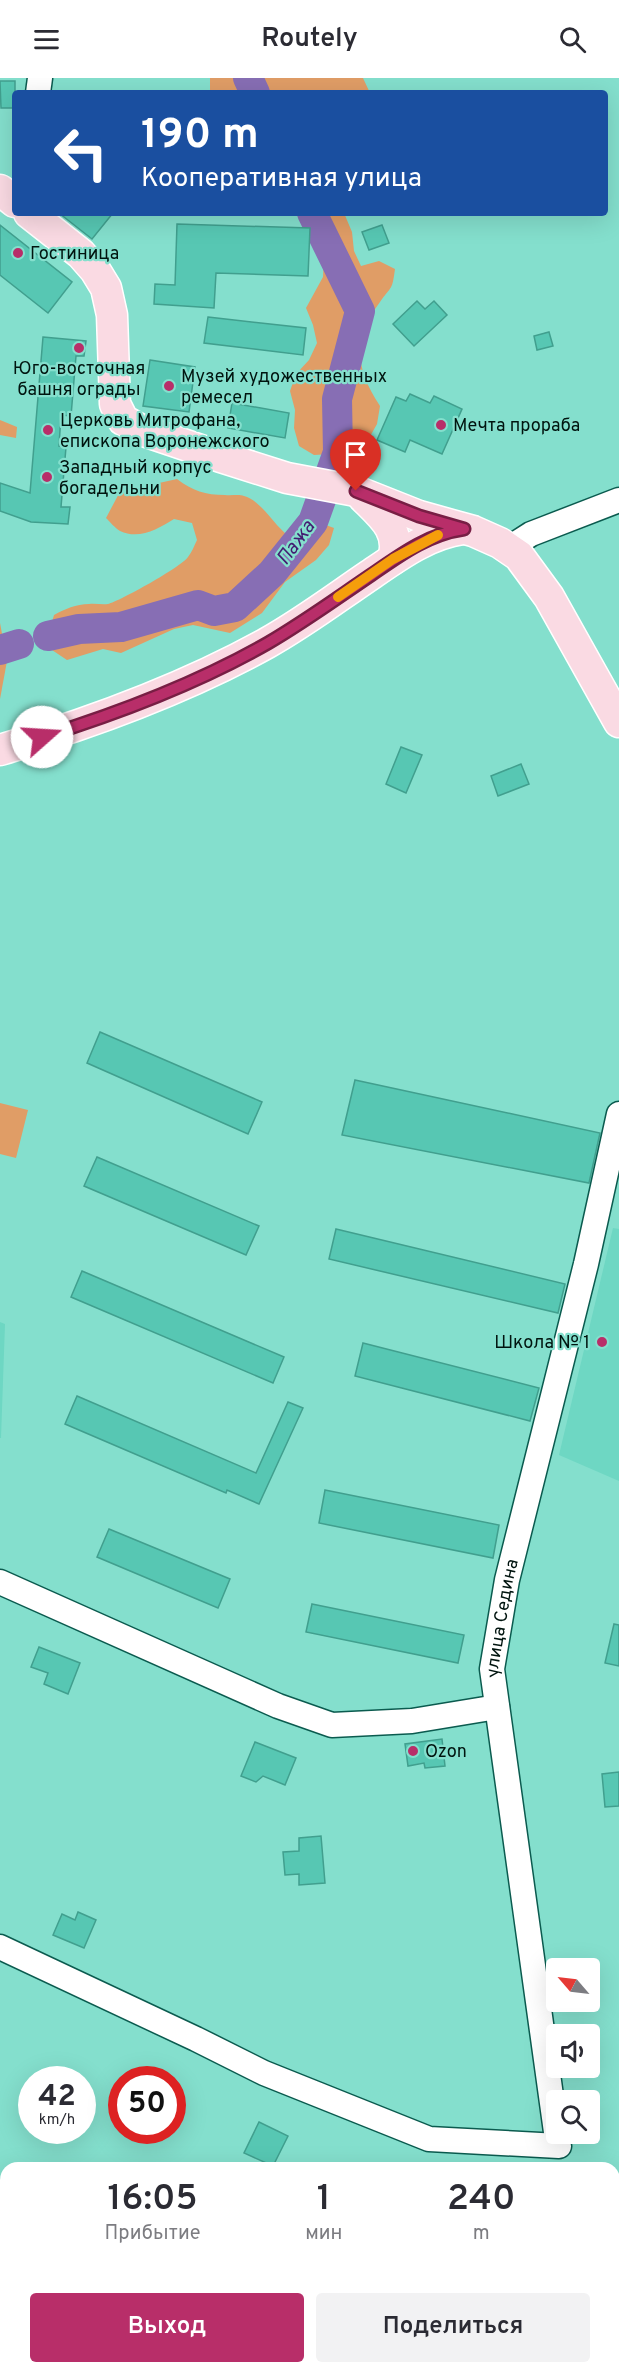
<!DOCTYPE html>
<html lang="ru">
<meta charset="utf-8">
<style>
:root{--surface:#fff;--page:#f2f2f3;--text:#2b2b33;--muted:#7c7c81;--accent:#b82e69}
body{margin:0;font-family:Overpass,sans-serif;background:var(--page);color:var(--text);height:100vh;display:flex;flex-direction:column;font-size:22px;white-space:nowrap}
*{box-sizing:border-box;margin:0}
p{font-size:20px;color:var(--muted)}
.icon{flex:none;width:33px;height:33px;fill:none;stroke:currentColor;stroke-width:2;stroke-linecap:round;stroke-linejoin:round}
.map{position:relative;flex:1;overflow:hidden}
.details{position:absolute;left:0px;top:2084px;width:620px;height:212px;display:flex;flex-direction:column;background:var(--surface);border-radius:18px 18px 0 0;box-shadow:0 6px 24px #0002}
.details>*{flex:none}
.banner{position:absolute;left:12px;top:12px;width:596px;height:126px;border-radius:6px;box-shadow:0 6px 24px #0002;background:#1a4fa0;color:#fff;overflow:hidden}
.needle{width:39px;rotate:298deg}
.controls{position:absolute;left:546px;top:1880px;display:grid;gap:12px}
.controls a{display:grid;place-items:center;width:54px;height:54px;border-radius:6px;background:var(--surface);box-shadow:0 6px 24px #0002;font-size:30px}
.speed{position:absolute;left:18px;top:1988px;display:flex;gap:12px;font-size:30px;font-weight:700;text-align:center}
.speed>*{display:grid;place-content:center;width:78px;height:78px;border-radius:50%;background:var(--surface);box-shadow:0 6px 24px #0002;line-height:1}
.speed small{font-size:15px;font-weight:400}
.speed .limit{border:9px solid #d22;background:#fff;color:#111}
.pin{position:absolute;display:grid;place-items:center;width:51px;height:51px;color:#fff;margin:-62px -26px;border-radius:50% 50% 50% 0;rotate:-45deg;box-shadow:0 0 6px #0007}
.pin .icon{rotate:45deg}
.me{position:absolute;width:66px;margin:-33px;rotate:71deg;stroke-linejoin:round;filter:drop-shadow(0 0 4px #0008)}
.turn{display:flex;align-items:center;gap:21px;height:126px;padding:0 30px;font-size:27px}
.turn .icon{width:78px;height:78px;stroke-width:2.5}
.turn b{display:block;font-size:42px;line-height:51px}
.eta{display:flex;justify-content:space-evenly;align-items:center;height:102px;text-align:center}
.eta b{font-size:36px;font-weight:600;line-height:42px}
.action{display:flex;gap:12px;margin-top:auto;padding:12px 30px}
.action a{flex:1;height:69px;border-radius:6px;background:var(--accent);color:#fff;font-size:24px;font-weight:600;line-height:69px;text-align:center}
.action a+a{background:var(--page);color:var(--text)}
header{display:flex;justify-content:space-between;align-items:center;height:78px;padding:0 30px;background:var(--surface);font-size:27px;font-weight:600}
.map>svg:first-child{display:block}
.built{fill:#6ed7c3}
.green{fill:#e09d66}
.lines{fill:none;stroke-linecap:round;stroke-linejoin:round}
.river{stroke:#876eb4;stroke-width:30}
.building{fill:#57c7b3;stroke:#419f8e;stroke-width:1.5}
.minor-casing{stroke:#0b5b4f;stroke-width:27}
.major-casing{stroke:#fff;stroke-width:33}
.minor{stroke:#fff;stroke-width:24}
.major{stroke:#fadae3;stroke-width:30}
.rail{stroke:#1e423a;stroke-width:4.5;stroke-dasharray:3 6;stroke-linecap:butt}
.route-casing{stroke:#781e44;stroke-width:15}
.route{stroke:#b82e69;stroke-width:10}
.slow{stroke:#f59e0b;stroke-width:10}
.poi-dot{fill:#b82e69;stroke:#84dfcd;stroke-width:2}
.labels{text-anchor:middle;stroke-width:4.5;stroke-linejoin:round;paint-order:stroke}
.poi-label{font-size:18px;fill:#00140f;stroke:#84dfcd;text-anchor:start}
.street-label{font-size:18px;fill:#00140f;stroke:#84dfcd}
.water-label{font-size:20px;font-style:italic;fill:#431c71;stroke:#84dfcd}
</style>
<header><svg class="icon" aria-label="menu" viewBox="0 0 24 24"><path d="M4 6h16M4 12h16M4 18h16"/></svg>Routely<svg class="icon" aria-label="search" viewBox="0 0 24 24"><circle cx="10" cy="10" r="6"/><path d="M15 15l6 6"/></svg></header>
<div class="map">
<svg width="619" height="2294" viewBox="0 0 619 2294">
<rect width="100%" height="100%" fill="#84dfcd"/>
<g class="built">
<polygon points="613,1150 619,1151 619,1403 559,1377"/>
<polygon points="0,1244 5,1246 1,1360 0,1360"/>
</g>
<g class="green">
<polygon points="210,0 363,0 370,15 210,15"/>
<path d="M293 135H344L352 154 354 173 361 188 379 183 395 191C392 213 392 207 380 224 352 262 355 290 380 328L377 346 368 362 333 376 314 377 299 368 294 350 295 332 290 313 296 296 309 282 317 265 313 247 306 230 323 199 324 179 321 161 311 145Z"/>
<polygon points="0,342 17,349 16,360 0,357"/>
<path d="M177 401C193 413 205 417 225 417 231 418 239 416 244 418 260 422 273 445 286 456L323 446 334 450 329 467 316 482 285 504 262 535 230 555 193 547 174 551 121 575 103 571 67 582 52 572 49 554 54 537C65 531 76 526 89 526 95 525 102 527 108 526 120 523 181 489 188 479 192 474 194 468 197 462L192 445 174 441C158 451 139 462 120 453 115 450 110 444 106 440L123 408 141 409Z"/>
<polygon points="0,545 7,583 0,621"/>
<polygon points="0,1025 28,1032 16,1080 0,1076"/>
</g>
<g class="lines">
<g class="river">
<polyline points="248,0 255,15"/>
<polyline points="48,558 79,551 121,549 198,527 214,533 235,529 272,495 313,444 338,374 337,321 360,233 312,135"/>
<polyline points="0,572 19,566"/>
</g>
</g>
<g class="building">
<polygon points="0,3 15,3 15,30 1,30"/>
<polygon points="59,135 113,135 92,161"/>
<polygon points="177,146 310,150 308,198 216,195 214,230 154,226 155,206 175,207"/>
<polygon points="0,147 72,204 48,235 0,197"/>
<polygon points="382,147 389,165 369,172 362,154"/>
<polygon points="417,223 425,231 434,223 447,237 414,268 393,246"/>
<polygon points="208,239 306,250 303,277 204,265"/>
<polygon points="549,254 553,268 537,272 534,258"/>
<polygon points="43,259 86,263 84,278 76,278 71,338 61,337 59,368 66,369 61,429 70,429 68,446 31,444 0,433 0,405 30,415"/>
<polygon points="150,282 195,289 189,334 143,328"/>
<polygon points="410,316 430,325 434,318 462,331 442,376 410,362 405,374 377,362 396,319 406,323"/>
<polygon points="232,325 289,335 285,360 228,350"/>
<polygon points="401,669 422,677 406,715 386,706"/>
<polygon points="521,686 529,706 498,718 491,698"/>
<polygon points="100,954 262,1024 248,1056 87,985"/>
<polygon points="355,1002 600,1055 589,1105 342,1057"/>
<polygon points="97,1079 259,1148 246,1177 84,1108"/>
<polygon points="336,1151 565,1206 558,1235 329,1181"/>
<polygon points="82,1193 284,1279 273,1305 71,1219"/>
<polygon points="363,1265 539,1310 530,1343 355,1298"/>
<polygon points="77,1318 256,1395 288,1324 303,1330 259,1426 227,1412 226,1415 65,1346"/>
<polygon points="325,1412 499,1447 493,1480 319,1445"/>
<polygon points="109,1451 230,1501 218,1530 97,1479"/>
<polygon points="312,1526 464,1557 458,1585 306,1554"/>
<polygon points="614,1546 619,1547 619,1588 605,1585"/>
<polygon points="39,1569 80,1585 68,1616 44,1606 48,1595 31,1589"/>
<polygon points="442,1661 445,1688 425,1690 424,1685 408,1688 405,1666"/>
<polygon points="255,1664 296,1680 285,1707 263,1698 256,1704 241,1698"/>
<polygon points="619,1694 619,1728 605,1729 602,1696"/>
<polygon points="321,1758 325,1805 299,1807 299,1796 285,1797 283,1774 299,1773 299,1760"/>
<polygon points="78,1834 96,1842 84,1870 53,1857 62,1836 75,1842"/>
<polygon points="259,2044 288,2058 273,2088 244,2075"/>
</g>
<g class="lines">
<defs>
<g id="minor">
<polyline points="38,15 40,0"/>
<polyline points="509,470 531,456 619,422"/>
<polyline points="0,1504 278,1628 332,1647 412,1643 497,1629"/>
<polyline points="0,1869 196,1961 264,1995 429,2061 559,2068"/>
<path id="s1" d="M556 2054 492 1591 507 1502 586 1186 619 1036"/>
<polyline points="576,2289 577,2294"/>
</g>
<g id="major">
<polyline points="0,112 15,124"/>
<polyline points="29,135 81,176 95,192 106,210 112,237 115,326 123,342 141,352 221,379 287,400 356,413 419,438 473,453 500,465 519,478 549,519 619,644"/>
<path d="M363 419C381 437 402 453 393 481"/>
<path d="M0 672C91 645 184 611 267 565 303 545 336 520 370 497 399 477 428 456 463 451"/>
</g>
</defs>
<use href="#minor" class="minor-casing"/>
<use href="#major" class="major-casing"/>
<use href="#minor" class="minor"/>
<use href="#major" class="major"/>
<g class="rail">
<polyline points="0,2278 6,2281"/>
<polyline points="22,2289 32,2294"/>
<polyline points="0,2293 2,2294"/>
</g>
</g>
<g class="lines">
<defs>
<path id="route" d="M42 659C119 635 198 605 268 565 304 544 337 520 371 497 400 477 428 456 464 451L419 438 356 413"/>
</defs>
<use href="#route" class="route-casing"/>
<use href="#route" class="route"/>
<polyline class="slow" points="338,519 393,481 438,457"/>
</g>
<g class="poi-dot">
<circle cx="18" cy="175" r="6"/>
<circle cx="79" cy="270" r="6"/>
<circle cx="169" cy="308" r="6"/>
<circle cx="441" cy="347" r="6"/>
<circle cx="48" cy="352" r="6"/>
<circle cx="47" cy="399" r="6"/>
<circle cx="602" cy="1264" r="6"/>
<circle cx="413" cy="1673" r="6"/>
</g>
<g class="labels">
<g class="poi-label">
<text x="30" y="181">Гостиница</text>
<text x="79" y="296" text-anchor="middle">Юго-восточная<tspan x="79" dy="21">башня ограды</tspan></text>
<text x="181" y="304">Музей художественных<tspan x="181" dy="21">ремесел</tspan></text>
<text x="60" y="348">Церковь Митрофана,<tspan x="60" dy="21">епископа Воронежского</tspan></text>
<text x="453" y="353">Мечта прораба</text>
<text x="59" y="395">Западный корпус<tspan x="59" dy="21">богадельни</tspan></text>
<text x="590" y="1270" text-anchor="end">Школа № 1</text>
<text x="425" y="1679">Ozon</text>
</g>
<g class="street-label">
<text dy="6" stroke="none"><textPath href="#s1" startOffset="519">улица Седина</textPath></text>
</g>
<g class="water-label">
<text transform="translate(295 464) rotate(-54)" y="7">Пажа</text>
</g>
</g>
</svg>
<div class="controls">
<a><svg class="needle" viewBox="-14 -14 28 28"><path d="M0-13l5 13h-10z" fill="#e53935"/><path d="M0 13l5-13h-10z" fill="#7c7c81"/></svg></a>
<a><svg class="icon" aria-label="sound" viewBox="0 0 24 24"><path d="M4 9h4l5-4v14l-5-4H4zM17 9q2 3 0 6"/></svg></a>
<a><svg class="icon" aria-label="search" viewBox="0 0 24 24"><circle cx="10" cy="10" r="6"/><path d="M15 15l6 6"/></svg></a>
</div>
<div class="speed"><div>42<small>km/h</small></div><div class="limit">50</div></div>
<div class="pin" style="left:356px;top:413px;background:#d93025"><svg class="icon" aria-label="arrive" viewBox="0 0 24 24"><path d="M6 21V4h12l-3 4 3 4H6"/></svg></div>
<svg class="me" style="left:42px;top:659px" viewBox="-20 -20 40 40"><circle r="19" fill="#fff"/><path d="M0-13L10 11 0 6-10 11z" fill="#b82e69"/></svg>
<div class="banner">
<div class="turn"><svg class="icon" aria-label="left" viewBox="0 0 24 24"><path d="M17 20v-9H6M10 6l-5 5 5 5"/></svg><div><b>190 m</b>Кооперативная улица</div></div>
</div>
<section class="details">
<div class="eta">
<div><b>16:05</b><p>Прибытие</p></div>
<div><b>1</b><p>мин</p></div>
<div><b>240</b><p>m</p></div>
</div>
<div class="action"><a>Выход</a><a>Поделиться</a></div>
</section>
</div>
